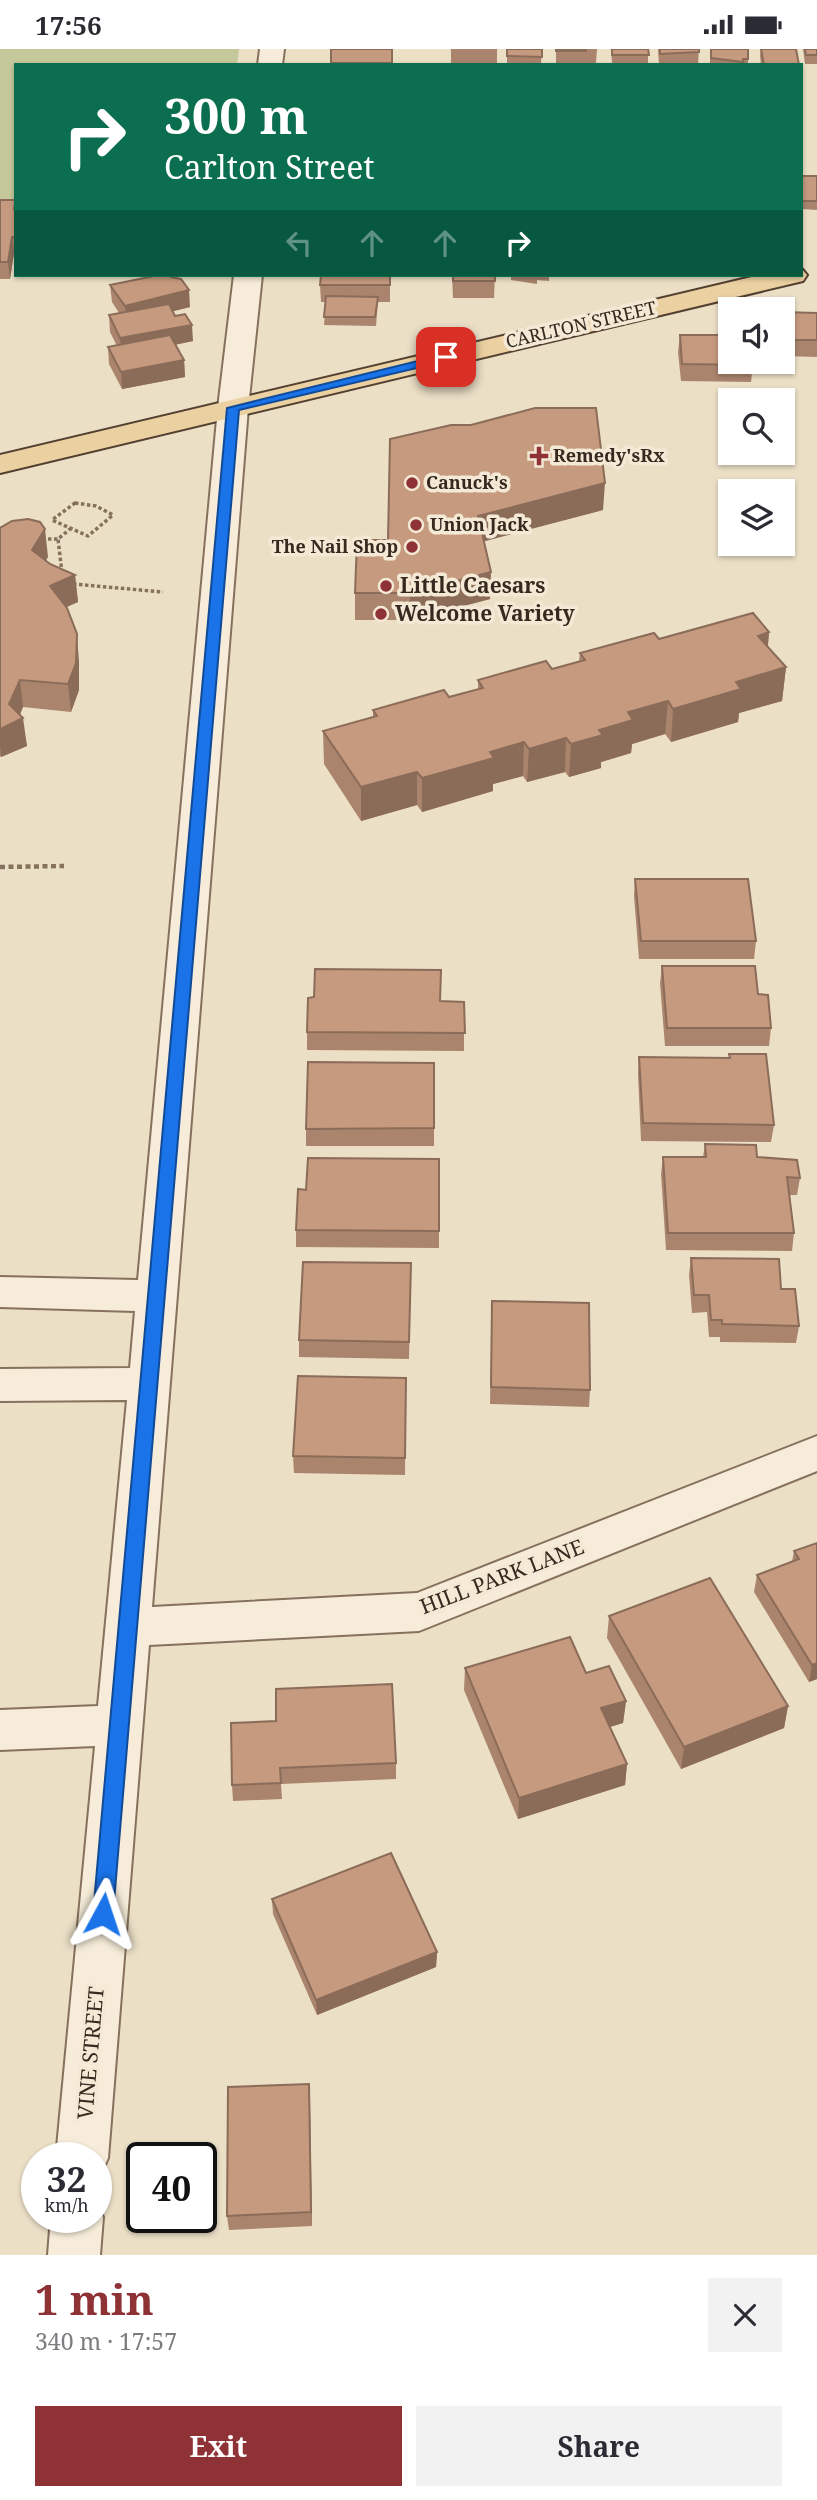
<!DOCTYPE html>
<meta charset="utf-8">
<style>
:root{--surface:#fff;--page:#f2f2f3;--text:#2b2b33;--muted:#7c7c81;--accent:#8f3236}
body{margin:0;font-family:"Noto Serif",serif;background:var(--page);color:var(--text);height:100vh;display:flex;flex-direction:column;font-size:26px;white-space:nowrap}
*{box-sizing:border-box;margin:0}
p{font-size:23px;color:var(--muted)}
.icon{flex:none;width:38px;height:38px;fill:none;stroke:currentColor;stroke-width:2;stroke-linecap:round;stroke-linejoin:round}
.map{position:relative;height:2206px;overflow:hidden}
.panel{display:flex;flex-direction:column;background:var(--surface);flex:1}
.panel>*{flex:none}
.guide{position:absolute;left:14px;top:14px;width:789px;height:214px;border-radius:0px;box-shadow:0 2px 5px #0004;background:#0b6e4f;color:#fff;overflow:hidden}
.fabs{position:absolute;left:718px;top:248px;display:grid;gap:14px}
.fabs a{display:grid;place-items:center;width:77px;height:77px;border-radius:0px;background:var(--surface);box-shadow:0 2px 5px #0004;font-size:35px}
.speed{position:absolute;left:21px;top:2093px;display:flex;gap:14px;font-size:35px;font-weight:700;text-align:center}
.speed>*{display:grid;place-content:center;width:91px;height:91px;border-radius:50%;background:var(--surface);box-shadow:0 2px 5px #0004;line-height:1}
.speed small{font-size:18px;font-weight:400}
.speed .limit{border:4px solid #111;border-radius:10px;background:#fff;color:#111}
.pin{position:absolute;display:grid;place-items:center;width:60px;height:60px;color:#fff;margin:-30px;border-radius:14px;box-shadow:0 4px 10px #0006}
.me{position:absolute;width:77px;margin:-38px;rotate:5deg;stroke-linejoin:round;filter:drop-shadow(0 0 5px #0008)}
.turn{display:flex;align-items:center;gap:24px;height:147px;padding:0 35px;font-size:32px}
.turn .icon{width:91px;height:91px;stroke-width:2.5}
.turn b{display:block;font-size:49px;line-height:60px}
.lanes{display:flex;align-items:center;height:66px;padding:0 35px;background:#0003;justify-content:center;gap:35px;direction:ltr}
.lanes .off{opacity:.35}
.round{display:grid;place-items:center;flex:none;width:74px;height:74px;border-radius:0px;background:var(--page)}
.head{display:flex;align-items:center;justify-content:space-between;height:119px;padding:0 35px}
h1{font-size:42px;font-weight:700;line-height:52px;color:var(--accent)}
.cta{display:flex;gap:14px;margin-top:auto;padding:14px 35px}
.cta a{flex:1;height:80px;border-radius:0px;background:var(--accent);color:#fff;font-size:28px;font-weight:700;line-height:80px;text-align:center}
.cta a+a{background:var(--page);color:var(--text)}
.status{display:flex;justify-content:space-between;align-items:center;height:49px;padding:0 35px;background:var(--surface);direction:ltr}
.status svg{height:19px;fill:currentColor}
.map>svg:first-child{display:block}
.green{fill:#c4c89b}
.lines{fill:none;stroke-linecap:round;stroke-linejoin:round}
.minor-casing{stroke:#85715d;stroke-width:4}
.major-casing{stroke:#534031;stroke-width:4}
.path-far1{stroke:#85715d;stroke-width:3.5;stroke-dasharray:3.5 2.5;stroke-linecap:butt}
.path{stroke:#85715d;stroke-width:4.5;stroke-dasharray:5 3.5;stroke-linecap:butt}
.minor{fill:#f6ecd9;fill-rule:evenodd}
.major{fill:#ebd1a2;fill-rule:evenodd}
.wall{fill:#aa846d}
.shaded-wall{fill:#8b6c59}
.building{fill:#c69a7f;stroke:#8b6c59;stroke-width:2}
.route{fill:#1a73e8;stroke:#114b97;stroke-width:2}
.poi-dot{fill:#8f3236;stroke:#f3e9d5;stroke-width:2.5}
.labels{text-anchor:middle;stroke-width:7;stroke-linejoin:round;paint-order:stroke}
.far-street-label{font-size:18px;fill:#362a20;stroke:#f3e9d5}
.far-poi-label{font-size:18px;font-weight:bold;fill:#362a20;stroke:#f3e9d5;text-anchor:start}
.poi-label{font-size:21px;font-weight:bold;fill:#362a20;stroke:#f3e9d5;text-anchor:start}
.street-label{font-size:21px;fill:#362a20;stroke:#f3e9d5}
</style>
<div class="status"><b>17:56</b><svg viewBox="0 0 49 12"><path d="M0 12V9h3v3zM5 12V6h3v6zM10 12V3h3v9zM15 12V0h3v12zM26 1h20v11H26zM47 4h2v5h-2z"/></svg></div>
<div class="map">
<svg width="817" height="2206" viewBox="0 0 817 2206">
<rect width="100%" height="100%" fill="#ebdfc6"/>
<polygon class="green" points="0,0 239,0 237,16 16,16 16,168 0,168"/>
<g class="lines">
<defs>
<g id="minor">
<polygon points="260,0 284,0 282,16 258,16"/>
<polygon points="234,226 262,226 248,359 152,1558 417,1544 817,1387 817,1422 419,1582 149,1596 108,2109 100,2127 96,2128 96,2109 56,2109 95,1697 0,1701 0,1661 98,1657 127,1351 0,1352 0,1320 130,1319 135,1262 0,1258 0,1228 138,1231 218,359"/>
<polygon points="96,2152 103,2168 100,2206 48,2206 51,2168 96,2168"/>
</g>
<polygon id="major" points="802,220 807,226 803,232 0,424 0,406 760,226 802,226"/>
</defs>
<use href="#minor" class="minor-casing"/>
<use href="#major" class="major-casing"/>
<g class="path-far1">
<polygon points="75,454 96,457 113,466 88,487 52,471"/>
<polyline points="42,490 58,490"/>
<polyline points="62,524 58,490 70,480"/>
<polyline points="73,535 163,543"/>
</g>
<polyline class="path" points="0,818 64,817"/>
<use href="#minor" class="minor"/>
<use href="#major" class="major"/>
</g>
<g class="wall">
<polygon points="331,0 393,0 392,16 331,16"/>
<polygon points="451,0 497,0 497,15 451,16"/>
<polygon points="507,0 542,0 541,16 507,16"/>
<polygon points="556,0 597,0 596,14 585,14 585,16 556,16"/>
<polygon points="611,0 648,0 648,14 612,14"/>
<polygon points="658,0 699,0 698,16 659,16"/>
<rect x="710" y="0" width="38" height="16"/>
<polygon points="761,0 799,16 761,16 760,7"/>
<polygon points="803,0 817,0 817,15 805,15"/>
<polygon points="802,127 817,127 817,161 802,160"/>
<polygon points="0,151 16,151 16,204 14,204 10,230 0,230"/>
<polygon points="390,226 390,253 378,253 376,277 324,276 326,253 321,253 320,236"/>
<polygon points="452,226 495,226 494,249 453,249"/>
<polygon points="511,226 549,226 549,232 537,231 537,235 511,231"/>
<polygon points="110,236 190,258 173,262 193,292 175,296 184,311 185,328 122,340 109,315 108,298 117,297 110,283 109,266 119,264 112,253"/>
<polygon points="783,263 817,264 817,308 784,307 782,290"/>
<polygon points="680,286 753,316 751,333 681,332 678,303"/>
<polygon points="603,461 484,492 490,550 410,571 355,571 355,544 388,491"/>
<polygon points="0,479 48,508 45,512 50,515 75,526 78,553 66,558 79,613 79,641 71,663 23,658 20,666 27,697 1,708 0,707"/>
<polygon points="769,583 768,597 786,618 782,652 739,664 738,673 671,693 665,685 632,695 631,704 601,713 601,719 569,728 565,723 527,733 523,727 493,735 493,742 422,763 417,756 361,772 324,715 323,682 373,668 373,661 449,648 478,640 478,631 552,620 579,612 580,604 659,590"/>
<polygon points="635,830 756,892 754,910 639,910 634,847"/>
<polygon points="662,917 758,945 771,979 769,997 665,997 660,934"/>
<polygon points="440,952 464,953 464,1002 307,1001 307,983"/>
<polygon points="729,1005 774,1076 771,1093 641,1092 638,1025 639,1008 729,1009"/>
<polygon points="434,1014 434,1097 306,1097 306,1080"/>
<polygon points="705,1095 757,1108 800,1129 797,1146 790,1146 794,1184 792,1202 666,1201 661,1125 663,1108 703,1108"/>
<polygon points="439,1110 439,1199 296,1198 296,1181"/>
<polygon points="691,1209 781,1240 799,1277 796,1294 720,1293 720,1288 709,1288 707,1263 692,1264 689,1226"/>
<polygon points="411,1214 409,1310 299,1308 299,1291"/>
<polygon points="492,1252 590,1341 589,1358 490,1355"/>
<polygon points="406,1329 405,1426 294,1424 293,1407"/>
<polygon points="817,1494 817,1630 809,1633 754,1543 757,1526 792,1513 794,1502"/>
<polygon points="609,1567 788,1657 784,1679 681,1720 607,1589"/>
<polygon points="465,1619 586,1624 626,1652 623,1674 610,1678 627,1715 625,1736 518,1770 464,1641"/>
<polygon points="231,1674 396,1714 396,1730 281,1735 282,1750 233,1752 232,1736"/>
<polygon points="272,1850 437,1903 436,1918 317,1966 273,1865"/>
<polygon points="309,2035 312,2177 229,2181 227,2167"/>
</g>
<g class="shaded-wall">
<polygon points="12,188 14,204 10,230 8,213"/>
<polygon points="189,241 190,258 126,274 125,257"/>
<polygon points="192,276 193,292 122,306 120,289"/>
<polygon points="184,311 185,328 122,340 121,323"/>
<polygon points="605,434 603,461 478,494 478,467"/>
<polygon points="45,480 48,508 35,528 32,501"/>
<polygon points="491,523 490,550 410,571 410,544"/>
<polygon points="75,526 78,553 53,564 50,537"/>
<polygon points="769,583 766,617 758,587"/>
<polygon points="77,585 79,613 79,641 71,663 68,635"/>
<polygon points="786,618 782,652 739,664 738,673 671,693 673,660 736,633"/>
<polygon points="20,631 23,658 17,672 23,669 27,697 1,708 0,697 0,680"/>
<polygon points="668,652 665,685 632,695 631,704 601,713 601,719 569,728 571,695 599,681 628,663"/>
<polygon points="566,689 565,723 527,733 529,700"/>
<polygon points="524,693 523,727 493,735 493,742 422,763 422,729 490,703"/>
<polygon points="417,723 417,756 361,772 361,738"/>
<polygon points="817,1614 817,1630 809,1633 812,1616"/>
<polygon points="626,1652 623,1674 599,1681 601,1659"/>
<polygon points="788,1657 784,1679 681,1720 684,1698"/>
<polygon points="627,1715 625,1736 518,1770 519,1749"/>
<polygon points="437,1903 436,1918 317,1966 316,1951"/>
<polygon points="309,2035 310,2050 312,2177 311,2163"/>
</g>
<g class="building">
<rect x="331" y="0" width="61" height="14"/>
<polygon points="507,0 542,0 542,8 507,7"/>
<rect x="556" y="0" width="30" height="2"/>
<polygon points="612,0 648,0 649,6 612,6"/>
<polygon points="660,0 699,0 699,3 660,5"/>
<polygon points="711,0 748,0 748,10 743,10 743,13 711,9"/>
<polygon points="761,0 796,0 799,16 764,16"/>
<polygon points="805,0 817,0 817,6 806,6"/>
<rect x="802" y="127" width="15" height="25"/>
<polygon points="0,151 16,151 14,160 16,160 16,188 12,188 8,213 0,213"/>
<polygon points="159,226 170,226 171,228 181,230 189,241 125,257 110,236"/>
<polygon points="321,226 390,226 390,236 320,236"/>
<rect x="453" y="226" width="42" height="6"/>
<polygon points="326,247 378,248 375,268 324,268"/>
<polygon points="169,255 175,267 185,265 192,276 120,289 109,266"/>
<polygon points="783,263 817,264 817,291 786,291"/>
<polygon points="170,286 184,311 121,323 108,298"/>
<polygon points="680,286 730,286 730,313 752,313 753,316 682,315"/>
<polygon points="535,359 596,359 605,434 478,467 491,523 410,544 355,544 357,491 388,491 390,390 451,376 471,376"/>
<polygon points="28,470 40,473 45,480 32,501 50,515 75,526 50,537 67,559 77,585 76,614 68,635 20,631 9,655 23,669 0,680 0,479 12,472"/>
<polygon points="753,564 769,583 758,587 786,618 736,633 741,640 673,660 668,652 628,663 633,671 599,681 603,686 571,695 566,689 529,700 524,693 490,703 494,709 422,729 417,723 361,738 323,682 377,667 373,661 444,641 449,648 483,639 478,631 546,612 552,620 585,611 580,604 654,584 659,590"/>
<polygon points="635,830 748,830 756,892 641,892"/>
<polygon points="662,917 755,917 758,945 768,946 771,979 667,979"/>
<polygon points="315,920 441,921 440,952 464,953 465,984 307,983 308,949 314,948"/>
<polygon points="729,1005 766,1005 774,1076 643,1074 639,1008 730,1009"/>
<polygon points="308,1013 434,1014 434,1079 306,1080"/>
<polygon points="705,1095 756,1096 757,1108 797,1111 800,1129 787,1128 794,1184 668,1184 663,1108 706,1108"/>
<polygon points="308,1109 439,1110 439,1182 296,1181 298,1140 306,1141"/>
<polygon points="691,1209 779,1210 781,1240 795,1240 799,1277 722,1275 722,1271 711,1271 709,1246 694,1246"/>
<polygon points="303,1213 411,1214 409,1293 299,1291"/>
<polygon points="492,1252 589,1254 590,1341 491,1338"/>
<polygon points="298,1327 406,1329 405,1409 293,1407"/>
<polygon points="817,1494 817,1614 812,1616 757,1526 799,1510 794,1502"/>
<polygon points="710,1529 788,1657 684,1698 609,1567"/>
<polygon points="570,1588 586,1624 609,1617 626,1652 601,1659 627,1715 519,1749 465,1619"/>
<polygon points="392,1635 396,1714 280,1719 281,1734 232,1736 231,1674 276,1672 276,1640"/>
<polygon points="391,1804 437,1903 316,1951 272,1850"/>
<polygon points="309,2035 311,2163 227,2167 228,2038"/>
</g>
<polygon class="route" points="446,305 452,308 451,311 239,361 113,1865 110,1872 103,1874 96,1872 93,1865 227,359"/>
<g class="poi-dot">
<path d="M535.5 396.5h7v7h7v7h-7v7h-7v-7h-7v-7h7z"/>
<circle cx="412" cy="434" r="7"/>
<circle cx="416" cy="476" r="7"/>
<circle cx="412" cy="498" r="7"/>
<circle cx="386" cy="537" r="7"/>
<circle cx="381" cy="565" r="7"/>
</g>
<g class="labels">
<g class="far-street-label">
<text transform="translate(581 276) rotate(-13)" y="6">CARLTON STREET</text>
</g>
<g class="far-poi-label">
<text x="553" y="413">Remedy'sRx</text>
<text x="426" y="440">Canuck's</text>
<text x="430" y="482">Union Jack</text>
<text x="398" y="504" text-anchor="end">The Nail Shop</text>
</g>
<g class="poi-label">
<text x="400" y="544">Little Caesars</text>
<text x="395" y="572">Welcome Variety</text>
</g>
<g class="street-label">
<text transform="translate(502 1528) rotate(-21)" y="7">HILL PARK LANE</text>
<text transform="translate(91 2004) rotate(-85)" y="7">VINE STREET</text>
</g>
</g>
</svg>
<div class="fabs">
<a><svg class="icon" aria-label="sound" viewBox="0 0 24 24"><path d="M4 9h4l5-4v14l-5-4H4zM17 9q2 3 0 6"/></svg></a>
<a><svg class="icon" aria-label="search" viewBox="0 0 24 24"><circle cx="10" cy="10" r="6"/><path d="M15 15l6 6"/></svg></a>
<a><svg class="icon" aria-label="layers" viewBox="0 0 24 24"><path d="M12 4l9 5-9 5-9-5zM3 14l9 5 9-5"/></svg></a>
</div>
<div class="speed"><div>32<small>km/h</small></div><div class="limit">40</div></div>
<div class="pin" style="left:446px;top:308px;background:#d93025"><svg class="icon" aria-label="arrive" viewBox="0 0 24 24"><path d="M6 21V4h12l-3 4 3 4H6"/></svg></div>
<svg class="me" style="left:103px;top:1865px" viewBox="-20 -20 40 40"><path d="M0-17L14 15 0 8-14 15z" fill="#1a73e8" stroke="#fff" stroke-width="4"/></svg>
<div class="guide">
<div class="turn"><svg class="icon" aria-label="right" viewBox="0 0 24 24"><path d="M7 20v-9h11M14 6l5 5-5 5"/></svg><div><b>300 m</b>Carlton Street</div></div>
<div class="lanes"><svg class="icon off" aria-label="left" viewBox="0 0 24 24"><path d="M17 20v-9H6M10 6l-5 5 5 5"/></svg><svg class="icon off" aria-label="ahead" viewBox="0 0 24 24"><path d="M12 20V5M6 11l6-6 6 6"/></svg><svg class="icon off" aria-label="ahead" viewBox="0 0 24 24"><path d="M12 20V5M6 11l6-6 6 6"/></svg><svg class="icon" aria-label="right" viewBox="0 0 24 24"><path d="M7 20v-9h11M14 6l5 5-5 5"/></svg></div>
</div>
</div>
<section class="panel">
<div class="head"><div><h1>1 min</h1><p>340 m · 17:57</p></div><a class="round"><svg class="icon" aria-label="close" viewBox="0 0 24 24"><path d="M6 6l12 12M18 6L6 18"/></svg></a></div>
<div class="cta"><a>Exit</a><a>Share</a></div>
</section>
